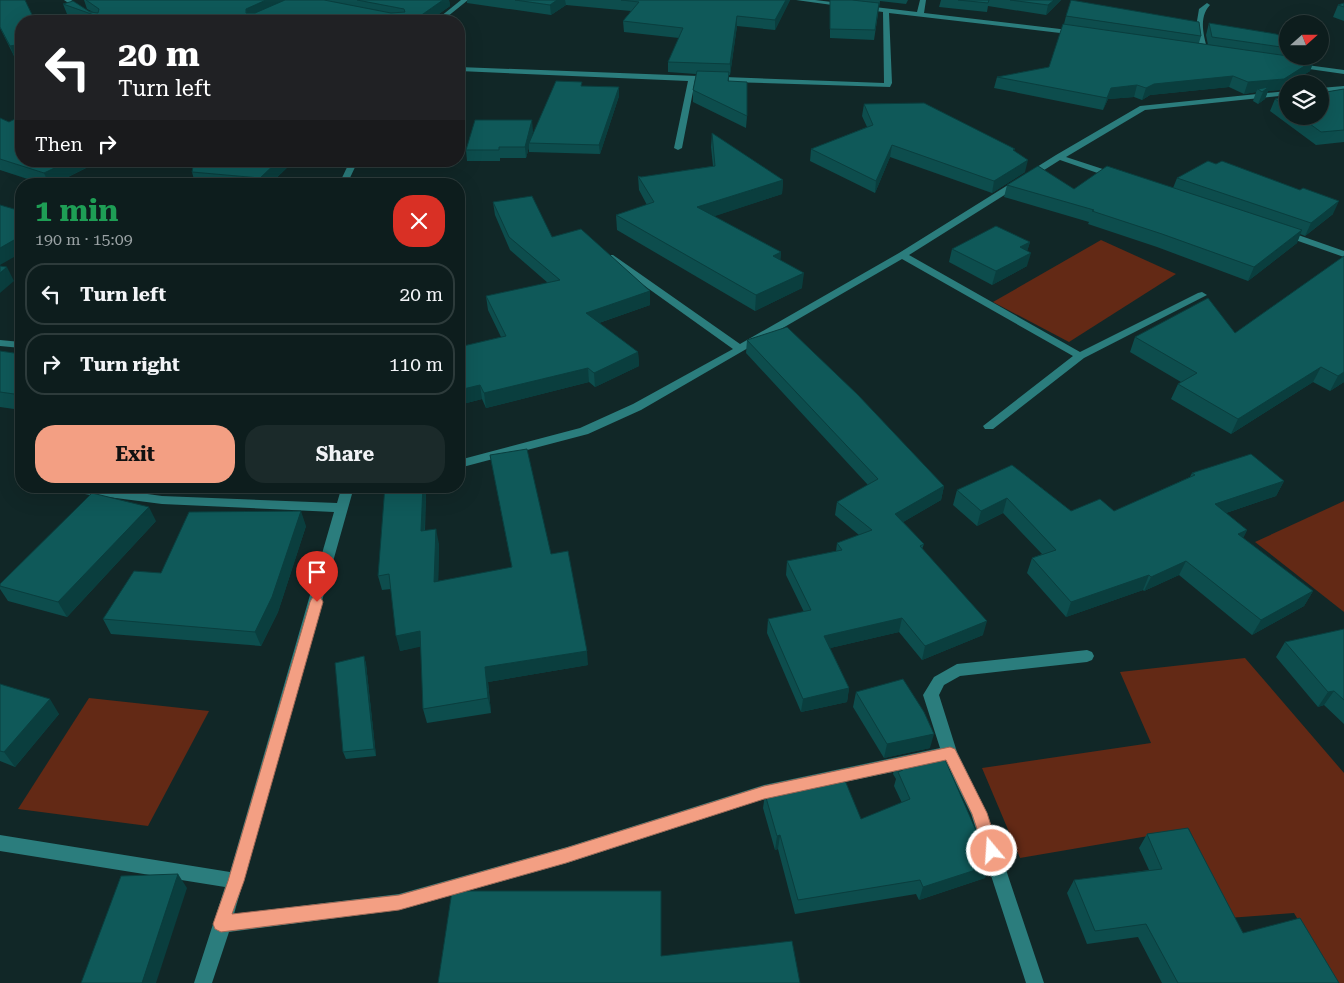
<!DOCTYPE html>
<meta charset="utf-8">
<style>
:root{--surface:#0d1d1d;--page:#1b2a2a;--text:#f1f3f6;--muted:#9aa2a4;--line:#2d3b3b;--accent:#f39f83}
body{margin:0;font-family:"Roboto Serif",serif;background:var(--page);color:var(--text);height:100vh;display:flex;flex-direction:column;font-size:19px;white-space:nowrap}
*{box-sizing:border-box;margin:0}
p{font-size:16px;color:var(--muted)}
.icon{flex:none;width:28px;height:28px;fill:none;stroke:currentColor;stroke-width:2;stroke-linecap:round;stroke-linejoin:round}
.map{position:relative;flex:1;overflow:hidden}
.sheet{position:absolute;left:15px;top:178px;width:450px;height:315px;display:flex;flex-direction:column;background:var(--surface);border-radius:20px;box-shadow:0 5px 20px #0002,0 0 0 1px var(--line)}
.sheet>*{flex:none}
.guide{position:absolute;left:15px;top:15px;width:450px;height:152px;border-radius:20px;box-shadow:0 5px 20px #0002,0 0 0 1px var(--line);background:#202124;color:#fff;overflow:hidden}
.needle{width:32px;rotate:69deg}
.buttons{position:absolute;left:1279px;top:15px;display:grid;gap:10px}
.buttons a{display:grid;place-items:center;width:50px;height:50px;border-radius:50%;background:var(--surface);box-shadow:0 5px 20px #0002,0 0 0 1px var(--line);font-size:25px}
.pin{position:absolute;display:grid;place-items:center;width:42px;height:42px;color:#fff;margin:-51px -21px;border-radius:50% 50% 50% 0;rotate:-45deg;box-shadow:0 0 5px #0007}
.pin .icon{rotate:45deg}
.me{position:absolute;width:55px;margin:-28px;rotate:342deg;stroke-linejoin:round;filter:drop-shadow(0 0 4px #0008)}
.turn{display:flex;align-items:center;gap:18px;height:105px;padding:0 20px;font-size:22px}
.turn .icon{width:65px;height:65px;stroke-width:2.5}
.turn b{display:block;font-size:35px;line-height:42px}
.then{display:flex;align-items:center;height:48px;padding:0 20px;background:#0003;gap:10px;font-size:19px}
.round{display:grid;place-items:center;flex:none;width:52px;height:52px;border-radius:20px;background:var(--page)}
.summary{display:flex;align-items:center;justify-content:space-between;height:85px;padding:0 20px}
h1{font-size:30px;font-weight:700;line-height:38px;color:#1e9e55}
.action{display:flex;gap:10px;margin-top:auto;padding:10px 20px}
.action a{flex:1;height:58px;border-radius:20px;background:var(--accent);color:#111;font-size:20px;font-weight:700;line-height:58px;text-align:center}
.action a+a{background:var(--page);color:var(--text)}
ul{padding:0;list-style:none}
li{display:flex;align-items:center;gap:15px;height:62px;margin:0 10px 8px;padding:0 10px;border:2px solid var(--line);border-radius:20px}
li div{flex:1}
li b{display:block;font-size:19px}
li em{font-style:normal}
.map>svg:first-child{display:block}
.green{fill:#632915}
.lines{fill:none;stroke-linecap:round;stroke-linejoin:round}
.minor{fill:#2b7d7d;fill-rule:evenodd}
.wall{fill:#0d4d4d}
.shaded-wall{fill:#0a3e3e}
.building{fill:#0f5959;stroke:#0a3e3e}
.route{fill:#f39f83;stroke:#9e6755}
</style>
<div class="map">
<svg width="1344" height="983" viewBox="0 0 1344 983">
<rect width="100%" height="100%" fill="#112727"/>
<g class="green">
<polygon points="1101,240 1176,274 1069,342 993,302"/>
<polygon points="1344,501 1344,612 1255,542"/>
<polygon points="1245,658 1344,773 1344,983 1336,983 1294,913 1228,918 1189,829 1020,858 982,768 1151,743 1120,672"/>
<polygon points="89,698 209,711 148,826 18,809"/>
</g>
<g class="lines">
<g class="minor">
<polygon points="64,0 71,0 102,21 95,21"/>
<polygon points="461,0 468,0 442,21 435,21"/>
<polygon points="796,0 815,0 917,12 920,0 926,0 924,13 1077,31 1080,33 1077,35 889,13 892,83 890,87 695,81 682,148 678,150 674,148 688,81 459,71 459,67 884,83 883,12"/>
<path d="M1207 3 1210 5C1198 18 1204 36 1208 52L1204 54 1200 52 1196 27 1199 9Z"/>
<polygon points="1292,63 1344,70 1344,74 1295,67 1292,67"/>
<polygon points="1344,86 1344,90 1320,92 1320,88"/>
<polygon points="1288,91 1288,95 1145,110 1066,157 1118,174 1118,178 1112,178 1060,160 909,255 1080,352 1198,293 1202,292 1207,295 1084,358 993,429 985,429 983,426 1073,356 902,259 641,410 588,434 459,468 459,460 580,428 633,404 733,349 607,259 607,255 613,255 740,344 899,253 1056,155 1140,106"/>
<polygon points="350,161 358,161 347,184 339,184"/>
<polygon points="1284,230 1344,251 1344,257 1281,235 1279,233"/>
<polygon points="0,340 21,342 21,348 0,346"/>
<polygon points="48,486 89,486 162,496 337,503 342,486 374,486 372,489 352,494 234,914 399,894 567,847 764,785 940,748 923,695 934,677 957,664 1087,650 1092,652 1094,656 1092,660 1087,662 960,676 944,685 939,695 957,752 987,813 1044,983 1026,983 971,814 945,761 764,799 567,863 399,910 229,932 212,983 194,983 225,887 0,851 0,835 230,872 334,512 162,504 54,490"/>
</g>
</g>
<g class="wall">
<polygon points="0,0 21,21 21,54 14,56 0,28"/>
<polygon points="84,0 449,0 450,6 429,21 87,21 67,14 63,4 93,12 87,9"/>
<polygon points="467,0 790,0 775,30 737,26 730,75 729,75 729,81 747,116 746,128 693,102 693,90 696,74 668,72 668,62 679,38 624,32 623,21 631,11 566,5 551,15 467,3"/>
<polygon points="830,0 908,0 906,4 880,1 874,40 830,38"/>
<polygon points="941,0 1061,0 1046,15 988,6 987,12 939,7"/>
<polygon points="1344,3 1344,21 1333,17 1338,5"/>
<polygon points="1066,16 1201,36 1199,43 1208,45 1206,35 1209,23 1288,39 1288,56 1311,56 1310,59 1314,60 1310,71 1289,84 1288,84 1280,90 1268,91 1265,99 1258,104 1253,101 1256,92 1244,94 1229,87 1150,95 1142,100 1134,97 1108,99 1103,110 994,88 997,77 1049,67 1064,24"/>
<polygon points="459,70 461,82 460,93 459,93 464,109 466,121 459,121"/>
<polygon points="583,86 619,87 619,96 600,154 529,152 529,147 526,158 500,158 500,161 467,161 466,150 533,131 531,137"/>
<polygon points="1344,89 1344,142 1316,145 1270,111 1275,99 1288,97 1288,116 1320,116"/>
<polygon points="864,104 1014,151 1025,172 992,193 890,157 875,193 810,161 811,149 867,127 862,116"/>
<polygon points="0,118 21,161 100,161 54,184 43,184 0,170"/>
<polygon points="712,133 783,180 782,194 714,216 781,252 780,260 802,288 755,311 617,230 616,215 647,205 639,190 638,176 641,177 713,166 711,147"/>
<polygon points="294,161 270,184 195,184 192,172"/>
<polygon points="1177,178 1333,214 1305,236 1300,234 1297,243 1248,281 1157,247 1088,224 1089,222 1004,197 1007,185 1074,189 1173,188"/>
<polygon points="493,202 552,237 650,305 599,323 638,352 639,366 595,387 589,382 486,408 482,399 459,405 459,347 501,337 488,310 486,296 548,283 510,250 495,215"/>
<polygon points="1030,242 1027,251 1027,266 992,285 949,262 952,249"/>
<polygon points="1344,256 1344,382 1330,391 1313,382 1231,434 1171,399 1178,384 1181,382 1130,352 1135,337 1235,333"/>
<polygon points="747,340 944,486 941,500 903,522 924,544 922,549 983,635 922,660 899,632 830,648 849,688 847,702 801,712 767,633 768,619 804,612 786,575 787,561 836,551 837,543 859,535 835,515 837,502 868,485 746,353"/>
<polygon points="0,351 21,354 21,410 0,407"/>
<polygon points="490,455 551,554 588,665 488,682 491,713 427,723 423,709 421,646 400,651 391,589 382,590 378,576 426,489 425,531 439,544 438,581 512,568"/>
<polygon points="1012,465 1071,511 1114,511 1190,477 1192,473 1284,481 1276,496 1226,513 1247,530 1243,538 1313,591 1304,606 1252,635 1179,575 1144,591 1143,590 1066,617 1027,573 1032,558 1042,554 1003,513 977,526 953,505 957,490"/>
<polygon points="156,521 67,617 8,601 0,589 0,584"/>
<polygon points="306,526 278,612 261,646 111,634 103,619 161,573"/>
<polygon points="1344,629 1344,724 1324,705 1318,707 1276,657 1285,642"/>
<polygon points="364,656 366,664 376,756 346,759 343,752"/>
<polygon points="0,684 59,714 15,767 0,761"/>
<polygon points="856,692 930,748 884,758 853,707"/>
<polygon points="897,760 985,878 919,900 916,894 795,914 778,849 775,850 763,808 765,794 861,819 902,803 894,786 896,779 893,774"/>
<polygon points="1147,834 1243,933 1339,983 1162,983 1138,937 1087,944 1067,893 1074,880 1149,870 1139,848"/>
</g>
<g class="shaded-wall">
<polygon points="266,0 288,0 248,19 246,9"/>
<polygon points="443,0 449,0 450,6 429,21 413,21"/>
<polygon points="557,0 565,0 566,5 551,15 550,5"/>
<polygon points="786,0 790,0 775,30 775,20"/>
<polygon points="1054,0 1061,0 1046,15 1048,5"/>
<polygon points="737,16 737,26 730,75 730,64"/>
<polygon points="21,44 21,54 14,56 10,46"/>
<polygon points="1314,60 1310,71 1289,84 1288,84 1288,85 1280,90 1268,91 1265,99 1258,104 1263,92 1258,89 1256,92 1244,94 1248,82"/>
<polygon points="460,71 461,82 460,93 459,79"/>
<polygon points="1233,76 1229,87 1150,95 1142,100 1146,88 1154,84"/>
<polygon points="1137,85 1134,97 1108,99 1103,110 1107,98 1111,88"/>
<polygon points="619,87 619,96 600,154 599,145"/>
<polygon points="532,120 533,131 530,143 529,143 529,147 526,158 525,147"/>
<polygon points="892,145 890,157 875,193 876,181"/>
<polygon points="1028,160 1025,172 992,193 994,181"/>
<polygon points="69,161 100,161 54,184 49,184 44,173"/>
<polygon points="278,161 294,161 270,184 262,184 260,178"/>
<polygon points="783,180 782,194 697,222 697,207"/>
<polygon points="1339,201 1333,214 1305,236 1311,223"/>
<polygon points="1302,230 1297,243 1248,281 1254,267"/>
<polygon points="21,236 21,253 0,265 0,248"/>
<polygon points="1030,242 1026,255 1031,253 1027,266 992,285 996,271 1020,247"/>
<polygon points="781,252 780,267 773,256"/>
<polygon points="7,267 14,281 0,293 0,273"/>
<polygon points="804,273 802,288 755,311 756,295"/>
<polygon points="650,291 650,305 587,327 586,313"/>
<polygon points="638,352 639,366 595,387 594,373"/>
<polygon points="1321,367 1313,382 1231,434 1238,419"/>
<polygon points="588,368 589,382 486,408 484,393"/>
<polygon points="1344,372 1344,382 1330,391 1338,376"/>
<polygon points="480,385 482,399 459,405 459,390"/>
<polygon points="1284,481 1276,496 1208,519 1215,504"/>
<polygon points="423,486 426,486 426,489 424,546 421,531"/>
<polygon points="944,486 941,500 893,528 895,514"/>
<polygon points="1007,498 1003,513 977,526 981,511"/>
<polygon points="149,507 156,521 67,617 58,602"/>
<polygon points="301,511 306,526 278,612 261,646 255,632"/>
<polygon points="436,529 439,544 438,597 434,582"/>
<polygon points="1247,530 1240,544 1238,534"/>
<polygon points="1186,561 1179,575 1144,591 1151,577"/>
<polygon points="1149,575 1143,590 1066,617 1071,602"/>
<polygon points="1313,591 1304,606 1252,635 1261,620"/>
<polygon points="902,618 899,632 822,650 824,636"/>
<polygon points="987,621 983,635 922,660 925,646"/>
<polygon points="420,631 424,646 400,651 396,636"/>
<polygon points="587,651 588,665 488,682 491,713 488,698 485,667"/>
<polygon points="364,656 366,664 376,756 374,749"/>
<polygon points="849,688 847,702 801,712 803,699"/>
<polygon points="1334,691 1324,705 1318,707 1328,692"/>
<polygon points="50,699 59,714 15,767 4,752"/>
<polygon points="934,734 930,748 884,758 887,744"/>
<polygon points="780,835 778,849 775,850 777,836"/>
<polygon points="991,865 985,878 919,900 923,887"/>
<polygon points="178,874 187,888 156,983 142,983"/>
</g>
<g class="building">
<polygon points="0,0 25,0 35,21 21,21 21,44 10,46 0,27"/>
<polygon points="86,0 266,0 246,9 246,13 255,13 285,0 324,0 391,13 405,12 404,9 357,0 443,0 413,21 111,21 63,4 73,1 90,12 98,13 99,9"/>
<polygon points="515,0 557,0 550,5"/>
<polygon points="621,0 786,0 775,20 737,16 730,64 668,62 683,28 623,21 639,2"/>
<polygon points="830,0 852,0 879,3 875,30 830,29"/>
<polygon points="958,0 989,0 988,3"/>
<polygon points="1010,0 1054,0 1048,5"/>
<polygon points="1071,0 1199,22 1201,36 1066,16"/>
<polygon points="1344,3 1344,7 1338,5"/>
<polygon points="1209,23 1276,34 1288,39 1288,48 1212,37"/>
<polygon points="1063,24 1288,56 1314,60 1284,79 1248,82 1233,76 1154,84 1146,88 1137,85 1111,88 1107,98 997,77 1049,67"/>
<polygon points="697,71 729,72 728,81 747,82 747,116 693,90"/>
<polygon points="556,81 582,82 581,86 619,87 599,145 529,143"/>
<polygon points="1269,87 1262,92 1258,89"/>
<polygon points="1344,89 1344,130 1321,132 1299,116 1320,116 1320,93"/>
<polygon points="459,92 464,109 459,109"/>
<polygon points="1288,97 1288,108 1275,99"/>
<polygon points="924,103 1015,149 1013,150 1028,160 994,181 892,145 876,181 811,149 873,125 864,104"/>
<polygon points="21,116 21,161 69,161 44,173 0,159 0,118 9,122"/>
<polygon points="475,120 532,120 525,147 499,147 499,150 466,150"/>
<polygon points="712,133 783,180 697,207 781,252 773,256 804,273 756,295 616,215 654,202 638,176 641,177 715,166"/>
<polygon points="194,161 278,161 260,178 192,172"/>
<polygon points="1208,161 1216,164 1222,161 1300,190 1303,188 1339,201 1311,223 1177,178"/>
<polygon points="1038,166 1074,189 1107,166 1302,230 1254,267 1162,234 1092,211 1094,210 1007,185"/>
<polygon points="532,196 552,237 581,229 650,291 586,313 638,352 594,373 588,368 484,393 480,385 459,390 459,347 506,336 486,296 560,280 509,237 493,202"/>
<polygon points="0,205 21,211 21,236 0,248"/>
<polygon points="996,226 1030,242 1020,247 1031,253 996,271 952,249"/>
<polygon points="1344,256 1344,372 1338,376 1321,367 1238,419 1178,384 1197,373 1135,337 1208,298 1235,333"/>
<polygon points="0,266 7,267 0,273"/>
<polygon points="787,327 858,395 944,486 895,514 924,544 920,546 987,621 925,646 902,618 824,636 849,688 803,699 768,619 811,610 787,561 842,550 837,543 872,530 837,502 878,479 747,340"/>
<polygon points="0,351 21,354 21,395 0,392"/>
<polygon points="527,449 551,554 568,551 587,651 485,667 488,698 423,709 420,631 396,636 389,574 378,576 385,486 423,486 421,531 436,529 434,582 512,567 490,455"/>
<polygon points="1251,454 1284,481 1215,504 1247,530 1238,534 1313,591 1261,620 1186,561 1151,577 1149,575 1071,602 1032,558 1056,550 1007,498 981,511 957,490 1012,465 1071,511 1100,499 1114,511 1195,475 1192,473"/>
<polygon points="92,493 149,507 58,602 0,586 0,584"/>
<polygon points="301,511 272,597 255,632 103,619 134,571 161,573 189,512"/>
<polygon points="1344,629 1344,700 1334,691 1328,692 1285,642"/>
<polygon points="364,656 374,749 343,752 335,663"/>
<polygon points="903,679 924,712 934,734 887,744 856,692"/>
<polygon points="0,684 50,699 4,752 0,751"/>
<polygon points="941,750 991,865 923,887 920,880 798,900 780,835 777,836 765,794 844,778 861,819 910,799 898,772 903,770 897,760"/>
<polygon points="1188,828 1243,933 1300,918 1339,983 1178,983 1146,924 1095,931 1074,880 1162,869 1147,834"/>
<polygon points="178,874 142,983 81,983 121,876"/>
<polygon points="452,891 661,891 661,956 792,941 800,983 438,983"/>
</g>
<polygon class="route" points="317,597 321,598 323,602 244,881 232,914 399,895 566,848 764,786 950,747 955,749 987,813 999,851 997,856 992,858 986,856 972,814 946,760 764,799 566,863 399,910 221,932 215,929 213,924 228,881 310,602 312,598"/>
</svg>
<div class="buttons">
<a><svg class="needle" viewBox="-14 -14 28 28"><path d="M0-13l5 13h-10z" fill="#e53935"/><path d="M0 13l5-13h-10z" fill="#9aa2a4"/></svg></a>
<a><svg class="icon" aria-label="layers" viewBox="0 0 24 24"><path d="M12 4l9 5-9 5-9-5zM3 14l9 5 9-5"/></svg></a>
</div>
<div class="pin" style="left:317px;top:602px;background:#d93025"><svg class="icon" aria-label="arrive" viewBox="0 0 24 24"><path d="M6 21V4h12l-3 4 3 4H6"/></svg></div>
<svg class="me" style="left:992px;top:851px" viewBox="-20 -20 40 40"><circle r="17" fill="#f39f83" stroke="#fff" stroke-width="3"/><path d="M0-11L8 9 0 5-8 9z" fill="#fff"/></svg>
<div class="guide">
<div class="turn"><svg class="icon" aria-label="left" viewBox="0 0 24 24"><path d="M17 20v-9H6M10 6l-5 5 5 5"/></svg><div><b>20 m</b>Turn left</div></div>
<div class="then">Then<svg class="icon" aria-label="right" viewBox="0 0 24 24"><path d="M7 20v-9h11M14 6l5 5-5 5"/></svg></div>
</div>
<section class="sheet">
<div class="summary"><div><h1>1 min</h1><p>190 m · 15:09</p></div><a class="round" style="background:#d93025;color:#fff"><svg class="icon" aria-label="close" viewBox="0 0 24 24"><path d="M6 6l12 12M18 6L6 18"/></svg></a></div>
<ul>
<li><svg class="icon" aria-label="left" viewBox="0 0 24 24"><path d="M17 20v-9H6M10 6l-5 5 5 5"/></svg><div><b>Turn left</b></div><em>20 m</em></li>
<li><svg class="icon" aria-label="right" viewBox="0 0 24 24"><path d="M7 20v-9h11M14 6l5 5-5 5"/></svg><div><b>Turn right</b></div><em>110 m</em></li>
</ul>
<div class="action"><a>Exit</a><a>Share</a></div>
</section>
</div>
